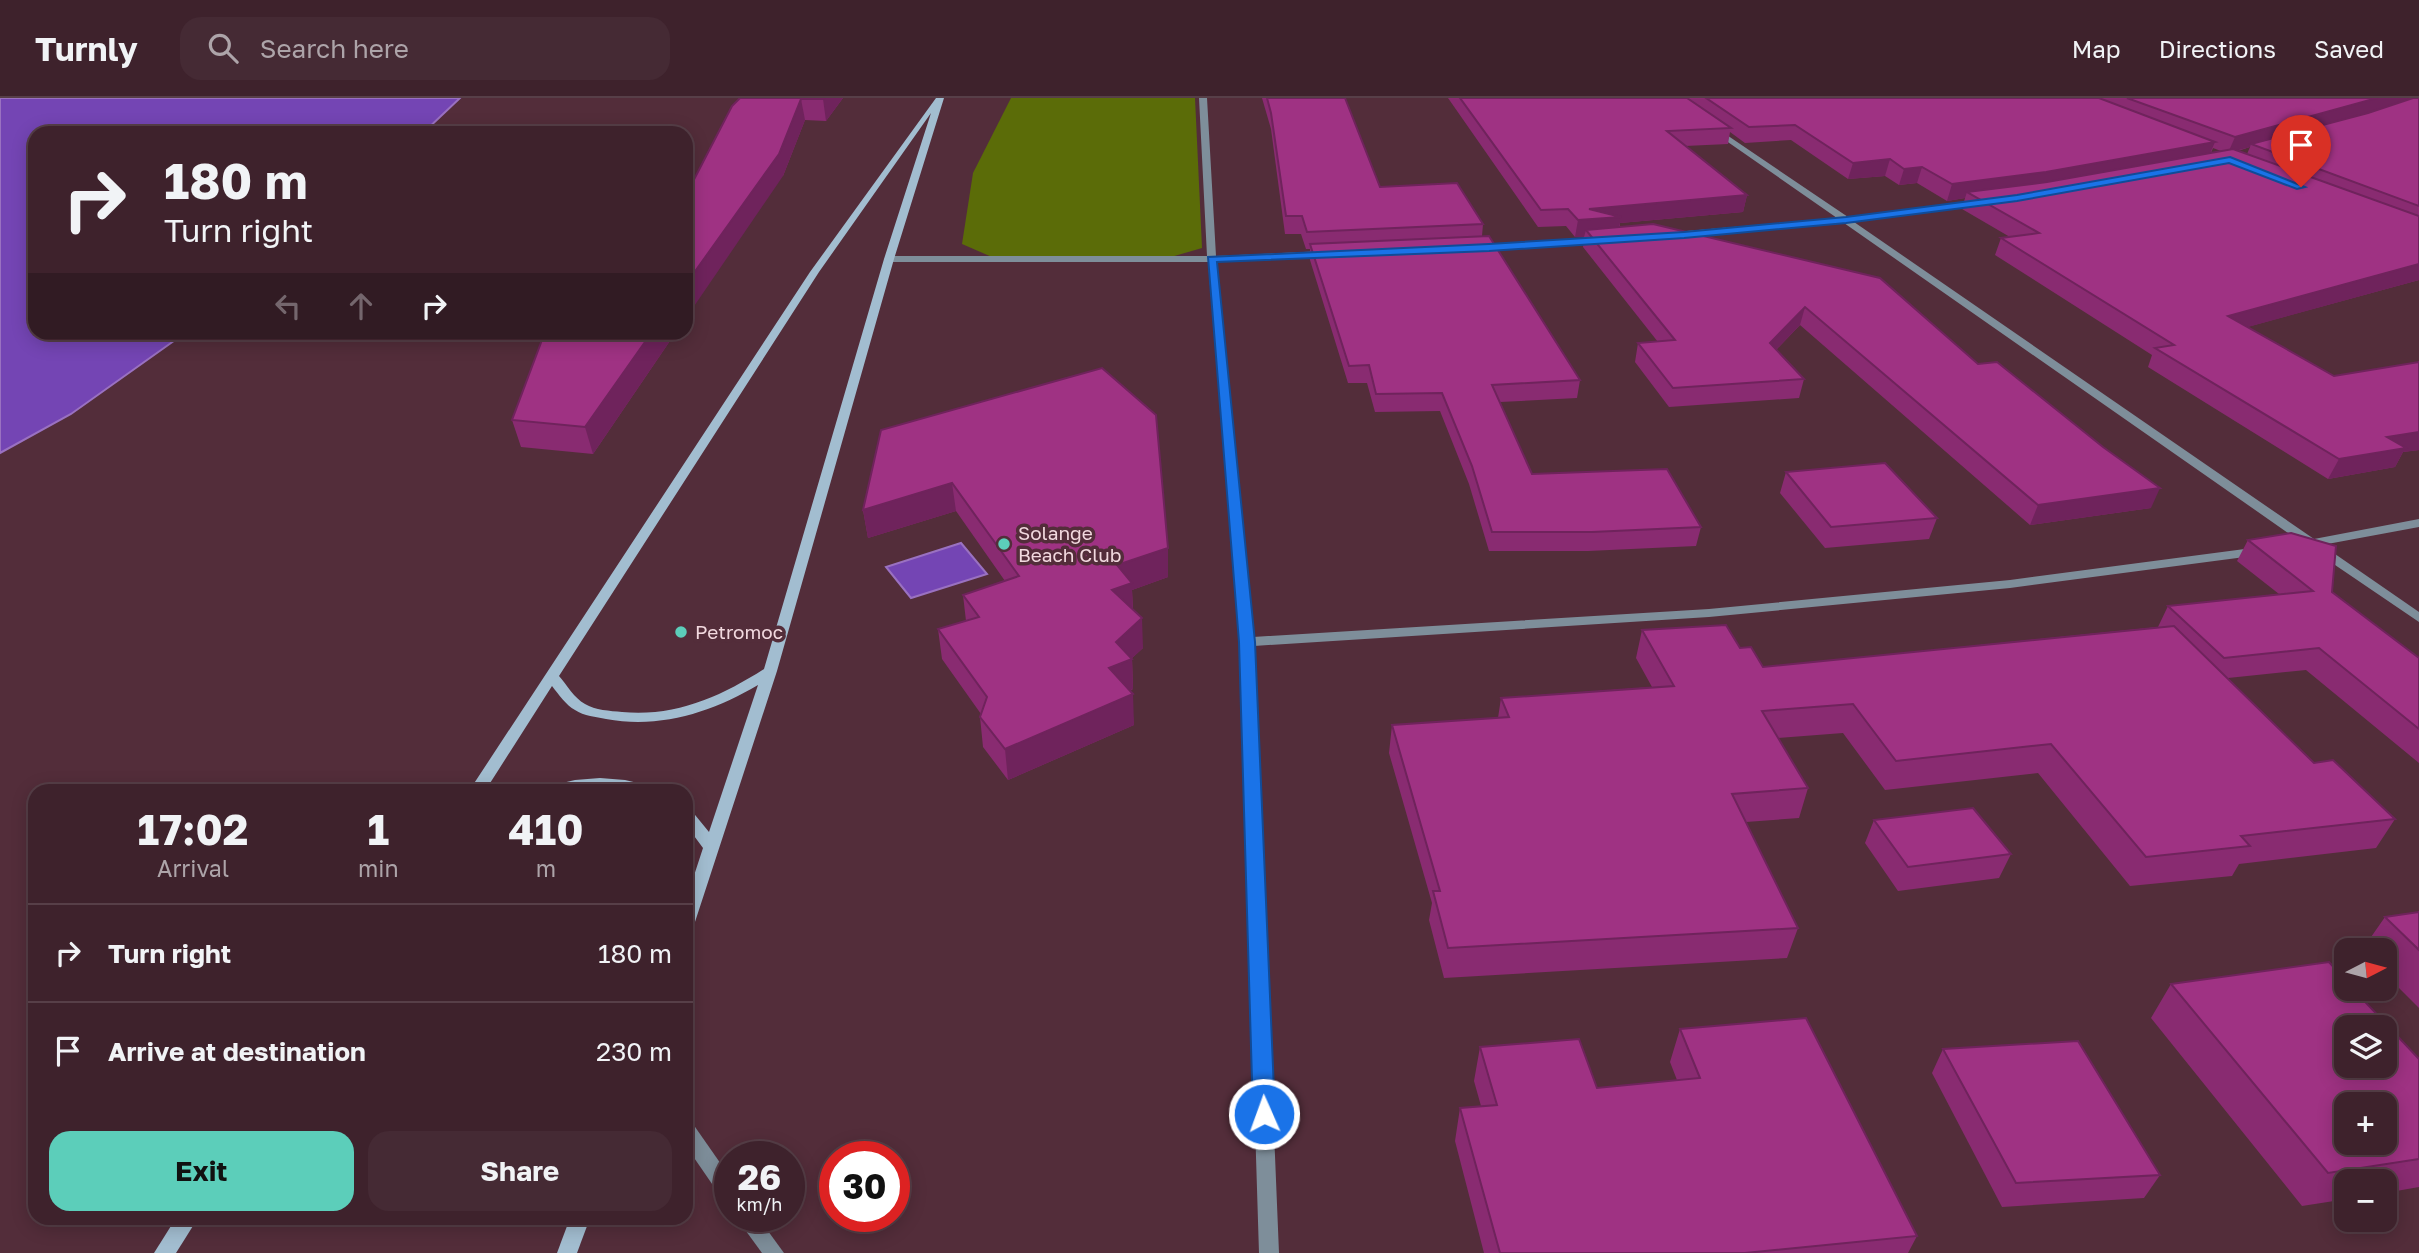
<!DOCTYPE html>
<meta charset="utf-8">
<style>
:root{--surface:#3e222c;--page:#452a34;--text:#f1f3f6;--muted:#ada4a9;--line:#573f48;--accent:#5cceba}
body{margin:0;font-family:"Golos Text",sans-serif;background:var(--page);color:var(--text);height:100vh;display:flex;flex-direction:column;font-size:26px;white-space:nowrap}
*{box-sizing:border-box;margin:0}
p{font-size:23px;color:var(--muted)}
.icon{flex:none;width:38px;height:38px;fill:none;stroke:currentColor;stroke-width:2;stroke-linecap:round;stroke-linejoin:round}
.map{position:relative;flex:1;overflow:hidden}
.panel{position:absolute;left:28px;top:686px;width:665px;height:441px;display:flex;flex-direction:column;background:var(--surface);border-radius:21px;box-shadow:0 4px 18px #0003,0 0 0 2px var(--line)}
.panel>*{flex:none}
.top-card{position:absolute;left:28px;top:28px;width:665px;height:214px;border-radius:21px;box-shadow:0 4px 18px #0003,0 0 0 2px var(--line);background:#3e222c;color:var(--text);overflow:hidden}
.needle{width:46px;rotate:84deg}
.controls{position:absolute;left:2334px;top:840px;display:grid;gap:14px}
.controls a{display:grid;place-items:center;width:63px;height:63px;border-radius:14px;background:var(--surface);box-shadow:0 4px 18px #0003,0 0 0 2px var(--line);font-size:35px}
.speed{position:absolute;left:714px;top:1043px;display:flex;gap:14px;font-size:35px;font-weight:700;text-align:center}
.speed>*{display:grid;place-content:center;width:91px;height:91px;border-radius:50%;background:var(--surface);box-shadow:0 4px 18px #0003,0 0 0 2px var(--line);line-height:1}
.speed small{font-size:18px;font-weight:400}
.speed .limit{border:10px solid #d22;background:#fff;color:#111}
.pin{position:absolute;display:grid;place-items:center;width:60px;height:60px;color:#fff;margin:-72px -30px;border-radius:50% 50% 50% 0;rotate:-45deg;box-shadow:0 0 7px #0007}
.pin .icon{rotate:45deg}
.me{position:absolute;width:77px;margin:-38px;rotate:358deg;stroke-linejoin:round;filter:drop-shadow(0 0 5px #0008)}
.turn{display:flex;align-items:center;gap:24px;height:147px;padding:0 21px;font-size:32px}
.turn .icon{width:91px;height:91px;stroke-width:2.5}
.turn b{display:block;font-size:49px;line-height:60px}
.lanes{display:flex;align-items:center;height:66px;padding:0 21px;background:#0003;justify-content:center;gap:35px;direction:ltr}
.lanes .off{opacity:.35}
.eta{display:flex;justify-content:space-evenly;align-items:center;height:119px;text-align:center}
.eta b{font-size:42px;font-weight:700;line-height:49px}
.action{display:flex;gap:14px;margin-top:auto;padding:14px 21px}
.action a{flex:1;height:80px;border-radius:21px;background:var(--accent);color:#111;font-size:28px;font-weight:700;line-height:80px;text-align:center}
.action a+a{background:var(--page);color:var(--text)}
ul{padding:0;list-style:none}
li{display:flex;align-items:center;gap:21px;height:98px;padding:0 21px;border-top:2px solid var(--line)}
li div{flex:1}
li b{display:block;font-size:26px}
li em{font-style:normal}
header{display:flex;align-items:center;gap:42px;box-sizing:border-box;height:98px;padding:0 35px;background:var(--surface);border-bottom:2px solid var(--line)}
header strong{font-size:33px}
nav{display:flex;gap:38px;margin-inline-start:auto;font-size:24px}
.search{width:490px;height:63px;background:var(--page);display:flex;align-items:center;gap:18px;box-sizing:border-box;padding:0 24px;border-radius:21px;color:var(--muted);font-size:26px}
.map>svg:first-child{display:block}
.green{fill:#5b6c08}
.water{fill:#7445b4;stroke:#9a71c1;stroke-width:2}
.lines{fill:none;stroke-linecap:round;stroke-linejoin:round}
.street{fill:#7e8e9a;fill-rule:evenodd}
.secondary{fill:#a2bdd0;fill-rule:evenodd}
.wall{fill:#892b71;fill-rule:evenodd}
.shaded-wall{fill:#6f235c}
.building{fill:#9f3283;stroke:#6f235c;stroke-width:2;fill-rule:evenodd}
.route{fill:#1a73e8;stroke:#114b97;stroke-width:2}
.poi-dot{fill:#5cceba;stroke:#532d3a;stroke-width:2.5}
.labels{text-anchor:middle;stroke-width:7;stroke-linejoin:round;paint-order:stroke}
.poi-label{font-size:19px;fill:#f2d9df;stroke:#532d3a;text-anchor:start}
</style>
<header>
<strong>Turnly</strong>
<div class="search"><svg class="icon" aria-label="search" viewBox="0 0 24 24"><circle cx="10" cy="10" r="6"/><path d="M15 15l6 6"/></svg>Search here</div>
<nav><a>Map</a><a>Directions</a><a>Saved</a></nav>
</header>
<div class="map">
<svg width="2419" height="1155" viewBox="0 0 2419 1155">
<rect width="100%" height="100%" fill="#532d3a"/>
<polygon class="green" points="1011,0 1195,0 1202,150 1171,159 992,159 962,146 973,75"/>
<g class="water">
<polygon points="0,0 460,0 423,35 35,35 35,234 185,235 71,316 0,355"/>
<polygon points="961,445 987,476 911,500 886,469"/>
</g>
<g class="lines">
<g class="street">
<polygon points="1199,0 1207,0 1216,158 1326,153 1331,156 1326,159 1217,164 1253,539 1709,511 2010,482 2260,449 2266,453 2260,457 2010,490 1709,519 1254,548 1279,1155 1259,1155 1240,544 1208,164 889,164 884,161 889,158 1207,158"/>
<polygon points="1715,29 1848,119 1985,102 1986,104 1982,107 1854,124 2314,441 2419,421 2419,429 2322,447 2419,514 2419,524 2310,450 2300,450 2298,447 2301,444 1844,125 1672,139 1670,137 1675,134 1837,120 1712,33 1711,31"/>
<polygon points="1602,139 1607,142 1605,144 1479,153 1474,150 1479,147"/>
<polygon points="686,1024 693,1026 730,1079 730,1105 723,1102 686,1048"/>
<polygon points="735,1118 757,1118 784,1155 762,1155"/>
</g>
<g class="secondary">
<path d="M936 0H944L894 161 777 573 694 827 692 831 686 833V802L703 750 686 727V711L691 712 709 734 758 587C712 614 661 631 606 621 596 619 584 618 575 612 566 607 559 597 552 588L485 693H469L810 174ZM931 15 884 161 764 571C720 599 675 619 622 614 610 613 595 612 585 606 574 600 567 587 559 578L819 174Z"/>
<polygon points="600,680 625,682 655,689 658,693 600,691 542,693 545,689 575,682"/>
<polygon points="176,1120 198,1120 176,1155 154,1155"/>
<polygon points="570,1120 590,1120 577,1155 557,1155"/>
</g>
</g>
<g class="wall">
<polygon points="740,0 843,0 826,23 805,22 783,78"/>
<polygon points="1262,0 1345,0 1380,89 1483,126 1482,138 1580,282 1577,300 1500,304 1532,376 1701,429 1696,448 1588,453 1489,453 1469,386 1440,313 1375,314 1367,285 1348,285 1310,162 1310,151 1306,151 1301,136 1285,136 1271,31"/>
<path d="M1448 0H2419V182L2247 229 2334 278 2419 264V352L2403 354 2395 369 2328 381 2148 269 2152 257 1995 157 2001 140 2010 139 1962 111 1965 100 1947 103 1917 85 1899 87 1885 78 1848 81 1791 42 1745 45 1730 34 1728 46 1685 48 1747 97 1743 114 1620 125V129L1978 266 2151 410 2030 427 1800 227 1776 252 1804 281 1799 300 1669 309 1635 264 1638 245 1658 244 1583 149 1584 139H1575L1566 128 1538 129ZM2250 49 2247 56 2238 53ZM2213 50 2221 53 2211 55Z"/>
<polygon points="676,234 593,356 521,349 512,322"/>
<polygon points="881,332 1168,450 1168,479 1132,492 1133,512 1143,550 1132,560 1133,591 1130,593 1134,627 1008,682 983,649 980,619 981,616 942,561 938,531 966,523 963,497 1005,483 956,413 868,440 863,412"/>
<polygon points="1786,374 1937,420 1929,441 1825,450 1780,395"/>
<polygon points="2248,442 2332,494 2419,560 2419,665 2306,572 2228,580 2314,665 2395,721 2376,750 2239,766 2232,778 2130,788 2038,675 1885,692 1843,635 1778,640 1808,690 1799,720 1746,724 1798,830 1787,860 1444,880 1429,822 1432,805 1389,655 1392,627 1498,620 1501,600 1652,589 1636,560 1642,532 1740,550 1763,569 2158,529 2168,508 2279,496 2237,463"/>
<polygon points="1874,722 2011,756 1999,780 1898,793 1865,745"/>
<polygon points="2419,814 2419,910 2385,876 2385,852 2362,852 2385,819"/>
<polygon points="2171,886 2419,961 2419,1089 2385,1095 2385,1083 2347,1083 2347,1101 2302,1108 2151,920"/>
<polygon points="1680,931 1917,1138 1908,1155 1484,1155 1455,1043 1460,1010 1481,1008 1474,983 1480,949 1597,990 1677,982 1670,964"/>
<polygon points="1943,951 2160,1077 2144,1100 2002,1109 1932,975"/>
</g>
<g class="shaded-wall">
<polygon points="824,0 843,0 826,23 823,1"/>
<polygon points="2377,0 2419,0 2419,1 2251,46 2250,49 2228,55 2235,39"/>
<polygon points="801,1 805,22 783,78 686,220 686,186"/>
<polygon points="2215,44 2208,60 2041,90 1967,94 1965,100 1947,103 1952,86"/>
<polygon points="1890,61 1885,78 1848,81 1853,65"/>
<polygon points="1922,69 1917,85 1899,87 1904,71"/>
<polygon points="1747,97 1743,114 1620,125 1618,136 1586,132 1584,139 1575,139 1578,122 1589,111"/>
<polygon points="2419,166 2419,182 2219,237 2228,218"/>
<polygon points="1805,209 1800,227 1765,263 1770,245"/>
<polygon points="652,234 676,234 593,356 585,329"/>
<polygon points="2419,334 2419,352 2403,354 2395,369 2328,381 2339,361 2387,339"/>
<polygon points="952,385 956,413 868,440 863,412"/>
<polygon points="2160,390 2151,410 2030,427 2038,407"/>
<polygon points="1168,450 1168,479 1132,492 1133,515 1112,492 1117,467"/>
<polygon points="1142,520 1143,550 1130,562 1132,561 1133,591 1111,600 1109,570 1116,544"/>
<polygon points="1133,596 1134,627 1008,682 1005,651"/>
</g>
<g class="building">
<polygon points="740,0 824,0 823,1 801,1 779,56 686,186 686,97 732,8"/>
<polygon points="1267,0 1345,0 1380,89 1457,85 1483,126 1307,134 1302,118 1286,118 1271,15"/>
<polygon points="1460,0 1687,0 1731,30 1667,33 1747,97 1589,111 1621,119 1578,122 1568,111 1541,112"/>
<polygon points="1706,0 2099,0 2215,44 2046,74 1952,86 1922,69 1904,71 1890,61 1853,65 1795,27 1749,29"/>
<polygon points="2127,0 2377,0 2235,39"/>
<polygon points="2413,0 2419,0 2419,108 2251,46 2368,15"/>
<polygon points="2233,51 2419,118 2419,166 2228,218 2334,278 2419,264 2419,334 2387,339 2406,350 2339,361 2155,250 2174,247 2001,140 2039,135 1967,94 2047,84"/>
<polygon points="1653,126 1880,180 1978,266 1997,264 2103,349 2160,390 2038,407 1805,209 1770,245 1804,281 1673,290 1638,245 1675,242 1586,132"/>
<polygon points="1489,138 1580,282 1492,287 1532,376 1667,371 1701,429 1592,434 1492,434 1472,368 1442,295 1376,296 1369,267 1349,268 1310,146"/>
<polygon points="545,234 652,234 585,329 512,322"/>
<polygon points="1102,270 1156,317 1168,450 1117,467 1132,485 1112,492 1142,520 1116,544 1132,561 1109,570 1133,596 1005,651 980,619 987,599 938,531 979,519 963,497 1019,478 952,385 863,412 881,332"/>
<polygon points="1885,365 1937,420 1831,429 1786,374"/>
<polygon points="2291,435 2336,448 2332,494 2419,560 2419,631 2319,550 2224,560 2168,508 2313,493 2248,442"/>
<polygon points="1726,527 1740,550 1751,549 1763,569 2174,528 2314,665 2333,662 2395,721 2241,738 2250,748 2146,759 2051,646 1896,663 1853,606 1762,613 1808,690 1732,696 1798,830 1448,850 1433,793 1440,793 1392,627 1509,619 1501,600 1674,588 1642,532"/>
<polygon points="1973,710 2011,756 1908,769 1874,722"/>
<polygon points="2419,814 2419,852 2385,819"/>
<path d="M2329 864 2347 884V891H2353L2419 961V1061L2328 1075 2171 886ZM2347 929H2385V968H2347ZM2347 1006H2385V1045H2347Z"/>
<polygon points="1806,920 1917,1138 1745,1155 1500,1155 1460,1010 1497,1007 1480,949 1579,941 1597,990 1700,980 1680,931"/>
<polygon points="2078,943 2160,1077 2016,1085 1943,951"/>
</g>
<polygon class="route" points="2230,59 2305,89 2297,91 2229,65 2017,103 1846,125 1684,140 1489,153 1217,164 1255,544 1275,1016 1271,1023 1264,1025 1256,1023 1253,1016 1239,544 1208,159 1489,146 1684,134 1846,119 2017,97"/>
<g class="poi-dot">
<circle cx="1004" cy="446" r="7"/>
<circle cx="681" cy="534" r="7"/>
</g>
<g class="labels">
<g class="poi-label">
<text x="1018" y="442">Solange<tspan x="1018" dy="22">Beach Club</tspan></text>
<text x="695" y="541">Petromoc</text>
</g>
</g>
</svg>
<div class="controls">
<a><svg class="needle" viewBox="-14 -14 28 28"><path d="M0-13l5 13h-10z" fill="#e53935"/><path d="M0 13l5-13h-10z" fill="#ada4a9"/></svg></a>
<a><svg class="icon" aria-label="layers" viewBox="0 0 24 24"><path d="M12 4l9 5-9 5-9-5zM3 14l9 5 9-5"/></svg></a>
<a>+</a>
<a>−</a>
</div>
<div class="speed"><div>26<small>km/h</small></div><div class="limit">30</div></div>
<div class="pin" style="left:2301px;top:89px;background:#d93025"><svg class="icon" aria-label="arrive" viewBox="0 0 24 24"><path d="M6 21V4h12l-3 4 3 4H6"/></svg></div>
<svg class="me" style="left:1264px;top:1016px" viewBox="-20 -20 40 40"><circle r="17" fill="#1a73e8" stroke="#fff" stroke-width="3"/><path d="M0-11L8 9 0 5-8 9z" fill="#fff"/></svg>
<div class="top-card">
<div class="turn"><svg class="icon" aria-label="right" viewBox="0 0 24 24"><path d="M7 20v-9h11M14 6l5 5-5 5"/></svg><div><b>180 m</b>Turn right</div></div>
<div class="lanes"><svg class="icon off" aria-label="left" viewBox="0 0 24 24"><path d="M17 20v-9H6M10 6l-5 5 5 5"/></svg><svg class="icon off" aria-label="ahead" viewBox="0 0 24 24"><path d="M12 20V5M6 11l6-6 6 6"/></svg><svg class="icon" aria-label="right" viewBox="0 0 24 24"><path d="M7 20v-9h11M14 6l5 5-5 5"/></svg></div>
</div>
<section class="panel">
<div class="eta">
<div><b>17:02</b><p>Arrival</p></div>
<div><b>1</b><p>min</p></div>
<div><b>410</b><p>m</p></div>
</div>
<ul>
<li><svg class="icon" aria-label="right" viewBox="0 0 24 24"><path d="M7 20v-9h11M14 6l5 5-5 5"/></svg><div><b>Turn right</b></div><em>180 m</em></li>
<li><svg class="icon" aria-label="arrive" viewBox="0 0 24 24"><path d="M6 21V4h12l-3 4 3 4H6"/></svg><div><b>Arrive at destination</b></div><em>230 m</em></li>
</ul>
<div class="action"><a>Exit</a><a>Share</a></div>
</section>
</div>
